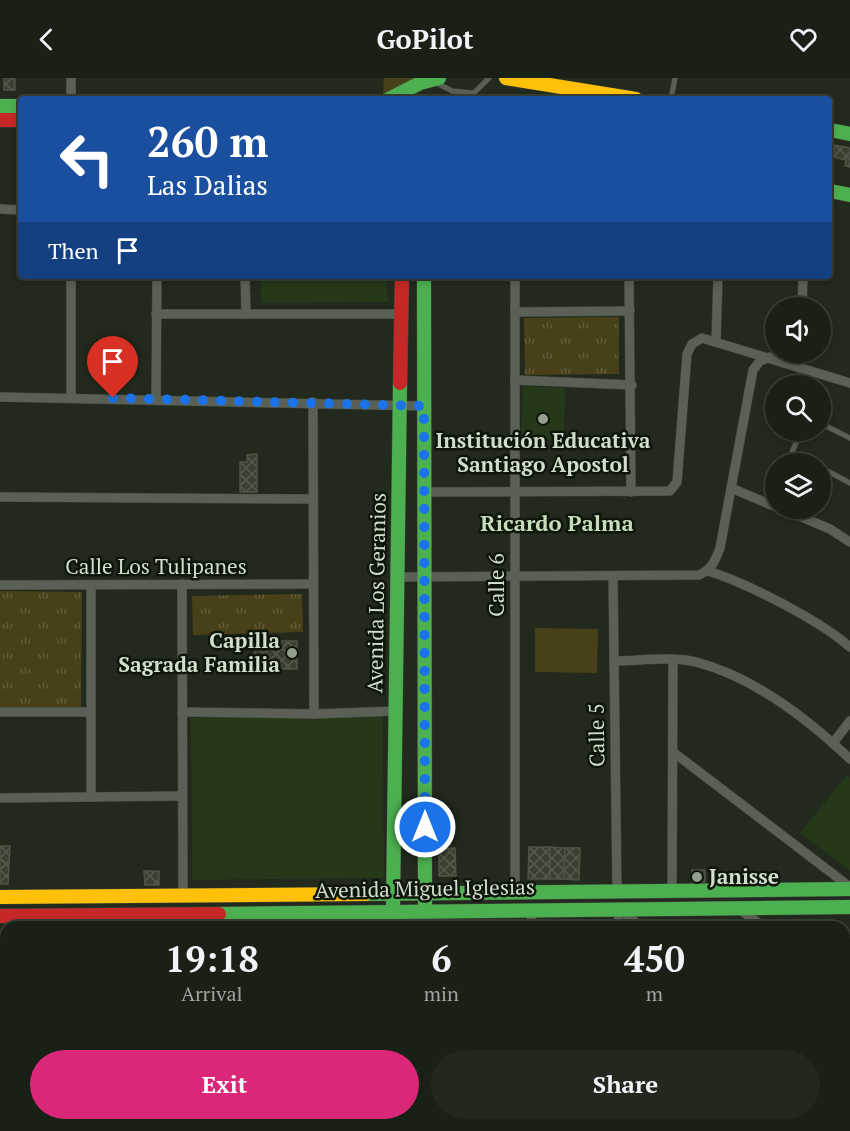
<!DOCTYPE html>
<meta charset="utf-8">
<style>
:root{--surface:#192015;--page:#22281e;--text:#f1f3f6;--muted:#9fa3a0;--line:#373e34;--accent:#db2777}
body{margin:0;font-family:"PT Serif",serif;background:var(--page);color:var(--text);height:100vh;display:flex;flex-direction:column;font-size:22px;white-space:nowrap}
*{box-sizing:border-box;margin:0}
p{font-size:20px;color:var(--muted)}
.icon{flex:none;width:33px;height:33px;fill:none;stroke:currentColor;stroke-width:2;stroke-linecap:round;stroke-linejoin:round}
.map{position:relative;flex:1;overflow:hidden}
.drawer{position:absolute;left:0px;top:843px;width:850px;height:210px;display:flex;flex-direction:column;background:var(--surface);border-radius:18px 18px 0 0;box-shadow:0 3px 9px #0003,0 0 0 2px var(--line)}
.drawer>*{flex:none}
.banner{position:absolute;left:18px;top:18px;width:814px;height:183px;border-radius:6px;box-shadow:0 3px 9px #0003,0 0 0 2px var(--line);background:#1a4fa0;color:#fff;overflow:hidden}
.fabs{position:absolute;left:765px;top:219px;display:grid;gap:12px}
.fabs a{display:grid;place-items:center;width:66px;height:66px;border-radius:50%;background:var(--surface);box-shadow:0 3px 9px #0003,0 0 0 2px var(--line);font-size:30px}
.pin{position:absolute;display:grid;place-items:center;width:51px;height:51px;color:#fff;margin:-62px -26px;border-radius:50% 50% 50% 0;rotate:-45deg;box-shadow:0 0 6px #0007}
.pin .icon{rotate:45deg}
.me{position:absolute;width:66px;margin:-33px;rotate:0deg;stroke-linejoin:round;filter:drop-shadow(0 0 4px #0008)}
.turn{display:flex;align-items:center;gap:21px;height:126px;padding:0 30px;font-size:27px}
.turn .icon{width:78px;height:78px;stroke-width:2.5}
.turn b{display:block;font-size:42px;line-height:51px}
.then{display:flex;align-items:center;height:57px;padding:0 30px;background:#0003;gap:12px;font-size:22px}
.eta{display:flex;justify-content:space-evenly;align-items:center;height:102px;text-align:center}
.eta b{font-size:36px;font-weight:700;line-height:42px}
.action{display:flex;gap:12px;margin-top:auto;padding:12px 30px}
.action a{flex:1;height:69px;border-radius:36px;background:var(--accent);color:#fff;font-size:24px;font-weight:700;line-height:69px;text-align:center}
.action a+a{background:var(--page);color:var(--text)}
header{display:flex;justify-content:space-between;align-items:center;height:78px;padding:0 30px;background:var(--surface);font-size:27px;font-weight:700}
.map>svg:first-child{display:block}
.built{fill:#25381a}
.grass{fill:#484019}
.park{fill:url(#park-tufts)}
.building{fill:url(#building-cross-hatch);stroke:#4e5346;stroke-width:1.5}
.lines{fill:none;stroke-linecap:round;stroke-linejoin:round}
.lane-casing{stroke:#3f463a;stroke-width:6}
.street-casing{stroke:#3f463a;stroke-width:10}
.fast-casing{stroke:#3f463a;stroke-width:15}
.slow-casing{stroke:#3f463a;stroke-width:15}
.jam-casing{stroke:#3f463a;stroke-width:15}
.lane{stroke:#5a6056;stroke-width:4.5}
.street{stroke:#5a6056;stroke-width:9}
.fast{stroke:#4caf50;stroke-width:14}
.slow{stroke:#ffc107;stroke-width:14}
.jam{stroke:#c62828;stroke-width:14}
.route{stroke:#1a73e8;stroke-width:10;stroke-dasharray:0 18}
.poi-dot{fill:#949e8f;stroke:#0e160a;stroke-width:2}
.labels{text-anchor:middle;stroke-width:5;stroke-linejoin:round;paint-order:stroke}
.poi-label{font-size:21px;font-weight:bold;fill:#d2ddcd;stroke:#0e160a}
.street-label{font-size:21px;fill:#d2ddcd;stroke:#0e160a}
.neighbourhood-label{font-size:22px;font-weight:bold;fill:#c6dcbb;stroke:#0e160a}
</style>
<header><svg class="icon" aria-label="back" viewBox="0 0 24 24"><path d="M15 5l-7 7 7 7"/></svg>GoPilot<svg class="icon" aria-label="heart" viewBox="0 0 24 24"><path d="M12 20l-8-8c-3-5 5-10 8-4 3-6 11-1 8 4z"/></svg></header>
<div class="map">
<svg width="850" height="1053" viewBox="0 0 850 1053">
<defs>
<pattern id="park-tufts" width="24" height="20" patternUnits="userSpaceOnUse" patternTransform="scale(1.5)"><rect width="24" height="20" fill="#484019"/><path d="M3 7l-1-3M5 7V3M7 7l1-3M15 17l-1-3M17 17v-4M19 17l1-3" fill="none" stroke="#625b39"/></pattern>
<pattern id="building-cross-hatch" width="8" height="8" patternUnits="userSpaceOnUse" patternTransform="scale(1.5)"><rect width="8" height="8" fill="#3a4030"/><path d="M0 0l8 8M0 8l8-8" fill="none" stroke="#565b4d"/></pattern>
</defs>
<rect width="100%" height="100%" fill="#212a1c"/>
<g class="built">
<polygon points="261,198 387,198 388,224 261,225"/>
<polygon points="523,308 565,310 564,362 521,360"/>
<polygon points="383,637 384,800 192,802 191,640"/>
<polygon points="847,697 850,700 850,793 800,755"/>
<polygon points="0,1029 6,1029 6,1047 66,1047 66,1053 0,1053"/>
</g>
<polygon class="grass" points="535,550 598,551 597,595 535,594"/>
<g class="park">
<polygon points="384,0 418,0 383,17"/>
<polygon points="619,239 619,296 525,297 524,240"/>
<polygon points="0,513 82,514 81,629 0,629"/>
<polygon points="302,516 303,554 193,557 192,518"/>
<polygon points="87,1047 303,1047 300,1053 88,1053"/>
</g>
<g class="building">
<rect x="4" y="0" width="11" height="12"/>
<polygon points="835,67 850,70 850,89 845,88 846,82 833,79"/>
<polygon points="257,376 257,414 240,414 240,384 247,384 247,377"/>
<polygon points="255,563 297,563 297,591 254,591"/>
<polygon points="0,768 10,768 8,806 0,806"/>
<polygon points="529,769 550,769 550,801 528,801"/>
<polygon points="550,769 565,770 564,801 550,801"/>
<polygon points="455,770 456,798 439,798 439,771"/>
<polygon points="565,770 580,770 579,802 564,801"/>
<rect x="692" y="792" width="13" height="12"/>
<polygon points="144,793 159,793 159,807 145,807"/>
</g>
<g class="lines">
<defs>
<g id="lane">
<polyline points="437,5 452,13 474,15 489,0"/>
<polyline points="671,21 675,0"/>
<polyline points="820,345 850,360"/>
<polyline points="802,352 792,374 814,386"/>
<polyline points="820,389 850,405"/>
</g>
<g id="street">
<polyline points="71,21 71,0"/>
<polyline points="0,131 21,132"/>
<polyline points="71,198 71,319"/>
<polyline points="245,198 246,236"/>
<polyline points="515,198 515,816"/>
<polyline points="629,198 631,414"/>
<polyline points="802,230 803,198"/>
<polyline points="515,234 630,233"/>
<polyline points="156,236 401,236"/>
<polyline points="716,264 718,198"/>
<polyline points="800,290 801,274"/>
<polyline points="515,302 632,307"/>
<polyline points="0,319 424,328"/>
<polyline points="156,321 157,198"/>
<polyline points="313,324 314,636"/>
<polyline points="731,410 776,429"/>
<polyline points="424,414 670,413 677,404 687,276 692,266 702,260 850,305"/>
<polyline points="0,419 312,421"/>
<polyline points="780,430 830,451 850,464"/>
<path d="M708 493C747 505 819 542 850 569"/>
<polyline points="613,498 617,815"/>
<path d="M398 499 699 497C712 491 715 483 720 470L753 292 760 283 770 279"/>
<polyline points="182,506 183,819"/>
<polyline points="0,507 313,506"/>
<path d="M614 583C640 583 671 578 696 584 754 599 808 641 850 681"/>
<polyline points="0,634 91,634"/>
<polyline points="182,634 314,636 396,633"/>
<polyline points="833,665 850,643"/>
<polyline points="673,674 850,809"/>
<polyline points="91,719 91,507"/>
<polyline points="0,720 182,718"/>
<polyline points="672,814 673,582"/>
<polyline points="620,831 641,849"/>
<polyline points="739,831 764,849"/>
<polyline points="347,833 348,849"/>
<polyline points="531,849 532,831"/>
<polyline points="618,849 619,831"/>
<polyline points="844,926 850,931"/>
<polyline points="0,932 6,932"/>
<polyline points="0,1017 6,1017"/>
<polyline points="844,1037 850,1042"/>
<polyline points="74,1047 75,1053"/>
<polyline points="598,1047 605,1053"/>
<polyline points="727,1047 733,1053"/>
<polyline points="309,1053 312,1047"/>
<polyline points="397,1053 400,1047"/>
<polyline points="488,1053 490,1047"/>
<polyline points="585,1053 588,1047"/>
</g>
<g id="fast">
<polyline points="389,21 420,5 439,0"/>
<polyline points="0,28 21,28"/>
<polyline points="830,52 850,56"/>
<polyline points="830,113 850,117"/>
<polyline points="424,198 425,826"/>
<polyline points="365,816 850,811"/>
<polyline points="393,826 400,305"/>
<polyline points="219,836 850,829"/>
</g>
<g id="slow">
<polyline points="506,0 636,21"/>
<polyline points="0,819 365,816"/>
</g>
<g id="jam">
<polyline points="0,42 21,42"/>
<polyline points="400,305 402,198"/>
<polyline points="0,838 219,836"/>
</g>
</defs>
<use href="#lane" class="lane-casing"/>
<use href="#street" class="street-casing"/>
<use href="#fast" class="fast-casing"/>
<use href="#slow" class="slow-casing"/>
<use href="#jam" class="jam-casing"/>
<use href="#lane" class="lane"/>
<use href="#street" class="street"/>
<use href="#fast" class="fast"/>
<use href="#slow" class="slow"/>
<use href="#jam" class="jam"/>
</g>
<g class="lines">
<polyline class="route" points="113,320 424,328 425,749"/>
</g>
<g class="poi-dot">
<circle cx="543" cy="341" r="6"/>
<circle cx="292" cy="575" r="6"/>
<circle cx="697" cy="799" r="6"/>
</g>
<g class="labels">
<g class="poi-label">
<text x="543" y="370">Institución Educativa<tspan x="543" dy="24">Santiago Apostol</tspan></text>
<text x="280" y="570" text-anchor="end">Capilla<tspan x="280" dy="24">Sagrada Familia</tspan></text>
<text x="709" y="806" text-anchor="start">Janisse</text>
</g>
<g class="street-label">
<text x="156" y="496">Calle Los Tulipanes</text>
<text transform="translate(497 507) rotate(-90)" y="7">Calle 6</text>
<text transform="translate(377 515) rotate(-89)" y="7">Avenida Los Geranios</text>
<text transform="translate(597 657) rotate(-91)" y="7">Calle 5</text>
<text transform="translate(425 811) rotate(-1)" y="7">Avenida Miguel Iglesias</text>
</g>
<g class="neighbourhood-label">
<text x="557" y="453">Ricardo Palma</text>
</g>
</g>
</svg>
<div class="fabs">
<a><svg class="icon" aria-label="sound" viewBox="0 0 24 24"><path d="M4 9h4l5-4v14l-5-4H4zM17 9q2 3 0 6"/></svg></a>
<a><svg class="icon" aria-label="search" viewBox="0 0 24 24"><circle cx="10" cy="10" r="6"/><path d="M15 15l6 6"/></svg></a>
<a><svg class="icon" aria-label="layers" viewBox="0 0 24 24"><path d="M12 4l9 5-9 5-9-5zM3 14l9 5 9-5"/></svg></a>
</div>
<div class="pin" style="left:113px;top:320px;background:#d93025"><svg class="icon" aria-label="arrive" viewBox="0 0 24 24"><path d="M6 21V4h12l-3 4 3 4H6"/></svg></div>
<svg class="me" style="left:425px;top:749px" viewBox="-20 -20 40 40"><circle r="17" fill="#1a73e8" stroke="#fff" stroke-width="3"/><path d="M0-11L8 9 0 5-8 9z" fill="#fff"/></svg>
<div class="banner">
<div class="turn"><svg class="icon" aria-label="left" viewBox="0 0 24 24"><path d="M17 20v-9H6M10 6l-5 5 5 5"/></svg><div><b>260 m</b>Las Dalias</div></div>
<div class="then">Then<svg class="icon" aria-label="arrive" viewBox="0 0 24 24"><path d="M6 21V4h12l-3 4 3 4H6"/></svg></div>
</div>
<section class="drawer">
<div class="eta">
<div><b>19:18</b><p>Arrival</p></div>
<div><b>6</b><p>min</p></div>
<div><b>450</b><p>m</p></div>
</div>
<div class="action"><a>Exit</a><a>Share</a></div>
</section>
</div>
